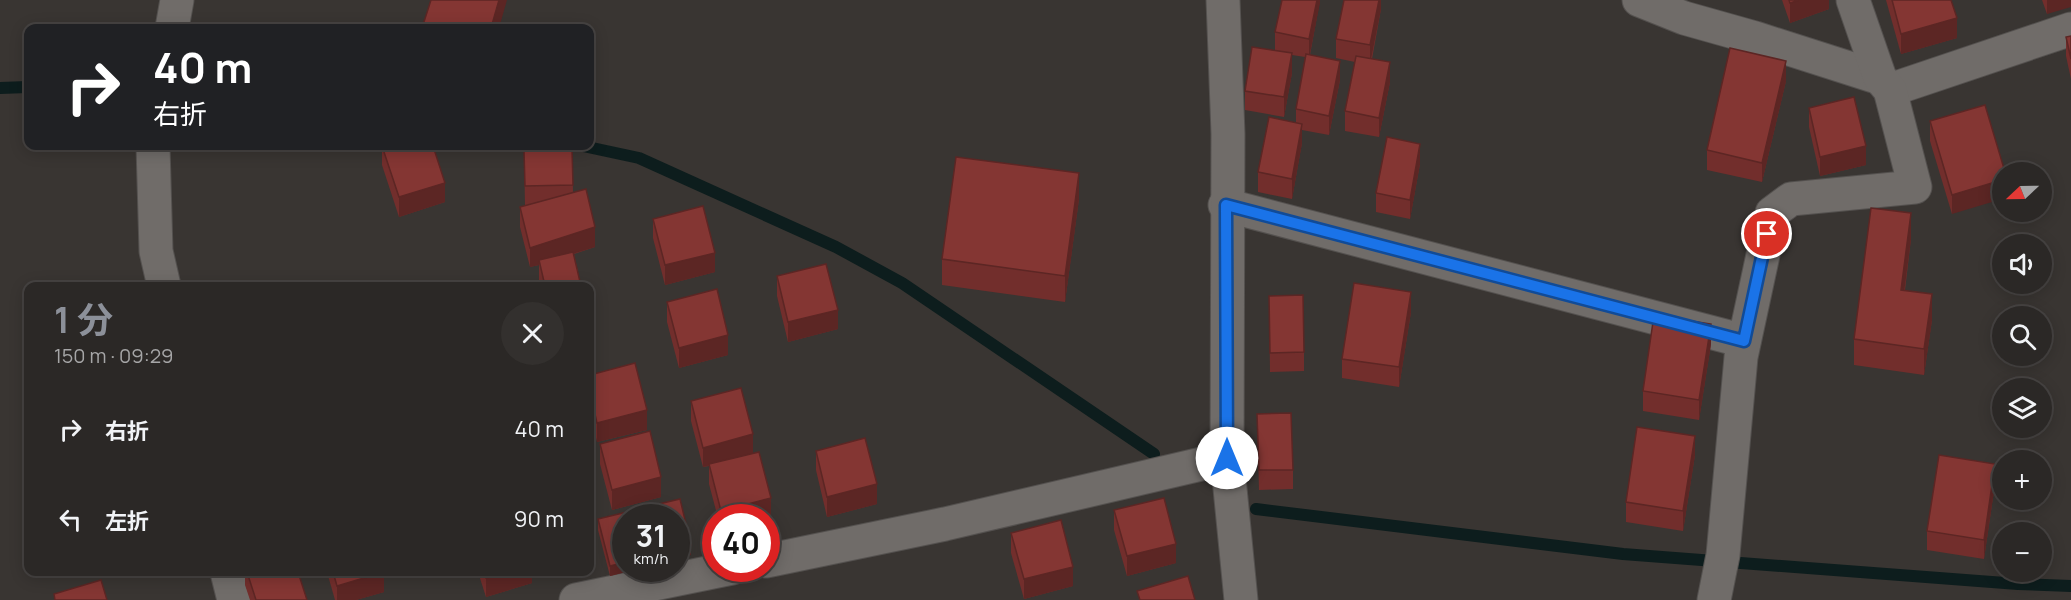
<!DOCTYPE html>
<html lang="ja">
<meta charset="utf-8">
<style>
:root{--surface:#2b2826;--page:#33302e;--text:#f1f3f6;--muted:#a6a6a7;--line:#474443;--accent:#8c9099}
body{margin:0;font-family:Manrope,"Noto Sans JP",sans-serif;background:var(--page);color:var(--text);height:100vh;display:flex;flex-direction:column;font-size:22px;white-space:nowrap}
*{box-sizing:border-box;margin:0}
p{font-size:20px;color:var(--muted)}
.icon{flex:none;width:33px;height:33px;fill:none;stroke:currentColor;stroke-width:2;stroke-linecap:round;stroke-linejoin:round}
.map{position:relative;flex:1;overflow:hidden}
.side{position:absolute;left:24px;top:282px;width:570px;height:294px;display:flex;flex-direction:column;background:var(--surface);border-radius:12px;box-shadow:0 3px 15px #0003,0 0 0 2px var(--line)}
.side>*{flex:none}
.top-card{position:absolute;left:24px;top:24px;width:570px;height:126px;border-radius:12px;box-shadow:0 3px 15px #0003,0 0 0 2px var(--line);background:#202124;color:#fff;overflow:hidden}
.needle{width:39px;rotate:248deg}
.tools{position:absolute;left:1992px;top:162px;display:grid;gap:12px}
.tools a{display:grid;place-items:center;width:60px;height:60px;border-radius:50%;background:var(--surface);box-shadow:0 3px 15px #0003,0 0 0 2px var(--line);font-size:30px}
.speed{position:absolute;left:612px;top:504px;display:flex;gap:12px;font-size:30px;font-weight:700;text-align:center}
.speed>*{display:grid;place-content:center;width:78px;height:78px;border-radius:50%;background:var(--surface);box-shadow:0 3px 15px #0003,0 0 0 2px var(--line);line-height:1}
.speed small{font-size:15px;font-weight:400}
.speed .limit{border:9px solid #d22;background:#fff;color:#111}
.pin{position:absolute;display:grid;place-items:center;width:51px;height:51px;color:#fff;margin:-26px;border:3px solid #fff;border-radius:50%;box-shadow:0 2px 6px #0007}
.me{position:absolute;width:66px;margin:-33px;rotate:0deg;stroke-linejoin:round;filter:drop-shadow(0 0 4px #0008)}
.turn{display:flex;align-items:center;gap:21px;height:126px;padding:0 30px;font-size:27px}
.turn .icon{width:78px;height:78px;stroke-width:2.5}
.turn b{display:block;font-size:42px;line-height:51px}
.round{display:grid;place-items:center;flex:none;width:63px;height:63px;border-radius:32px;background:var(--page)}
.headline{display:flex;align-items:center;justify-content:space-between;height:102px;padding:0 30px}
h1{font-size:36px;font-weight:700;line-height:45px;color:var(--accent)}
ul{padding:0;list-style:none}
li{display:flex;align-items:center;gap:18px;height:90px;padding:0 30px}
li div{flex:1}
li b{display:block;font-size:22px}
li em{font-style:normal}
.map>svg:first-child{display:block}
.lines{fill:none;stroke-linecap:round;stroke-linejoin:round}
.stream{stroke:#0d1d1d;stroke-width:12}
.minor-casing{stroke:#54514f;stroke-width:35}
.tertiary-casing{stroke:#54514f;stroke-width:35}
.minor{stroke:#706c69;stroke-width:33}
.tertiary{stroke:#706c69;stroke-width:33}
.wall{fill:#722e2c}
.shaded-wall{fill:#5c2624}
.building{fill:#843633;stroke:#5c2624;stroke-width:1.5}
.route-casing{stroke:#114b97;stroke-width:15}
.route{stroke:#1a73e8;stroke-width:10}
</style>
<div class="map">
<svg width="2071" height="600" viewBox="0 0 2071 600">
<rect width="100%" height="100%" fill="#393532"/>
<g class="lines">
<g class="stream">
<polyline points="0,88 28,87"/>
<polyline points="583,146 639,158 836,247 902,283 1154,454"/>
<polyline points="1256,509 1623,554 2018,584 2071,586"/>
</g>
<defs>
<g id="minor">
<polyline points="1639,0 1684,18 1755,38 1880,78"/>
<polyline points="172,28 177,0"/>
<polyline points="1890,90 2071,29"/>
<polyline points="153,146 156,251 164,286"/>
<polyline points="1225,205 1744,341"/>
<polyline points="766,561 945,524 1227,458"/>
<polyline points="227,572 234,600"/>
<polyline points="576,600 732,568"/>
<polyline points="1714,600 1723,555 1741,357 1772,213 1791,199 1915,187 1890,90 1880,78 1853,0"/>
</g>
<polyline id="tertiary" points="1223,0 1228,134 1227,458 1241,600"/>
</defs>
<use href="#minor" class="minor-casing"/>
<use href="#tertiary" class="tertiary-casing"/>
<use href="#minor" class="minor"/>
<use href="#tertiary" class="tertiary"/>
</g>
<g class="wall">
<polygon points="1320,0 1310,55 1340,80 1329,135 1302,130 1302,143 1292,199 1258,192 1258,172 1296,123 1296,109 1305,57 1292,55 1292,73 1284,117 1245,110 1245,91 1275,51 1275,32"/>
<polygon points="1381,0 1381,9 1372,59 1390,82 1379,137 1345,131 1345,111 1355,62 1336,58 1336,39"/>
<polygon points="1782,0 1829,0 1829,9 1790,23"/>
<polygon points="1886,0 1951,0 1957,38 1901,54"/>
<polygon points="2042,0 2071,0 2047,14"/>
<polygon points="2071,36 2071,79 2066,56 2066,37"/>
<polygon points="1786,81 1762,182 1707,170 1707,150"/>
<polygon points="1985,105 1952,214 1930,141 1930,121"/>
<polygon points="1809,108 1866,165 1820,176 1809,127"/>
<polygon points="382,146 445,202 399,217 382,165"/>
<polygon points="572,149 573,192 595,247 574,254 581,286 540,286 539,280 539,265 530,267 520,227 520,207 525,206 524,151"/>
<polygon points="1420,164 1410,219 1376,212 1376,193"/>
<polygon points="1079,199 1065,302 942,285 942,259"/>
<polygon points="653,219 715,272 665,285 653,238"/>
<polygon points="1911,239 1905,290 1932,320 1924,375 1854,365 1854,339"/>
<polygon points="777,276 838,329 788,342 777,296"/>
<polygon points="1269,296 1304,352 1304,371 1270,372"/>
<polygon points="667,302 728,355 679,368 667,322"/>
<polygon points="1411,312 1399,387 1342,378 1342,359"/>
<polygon points="1711,344 1699,420 1643,411 1643,391"/>
<polygon points="590,375 647,430 597,442 590,411"/>
<polygon points="691,401 753,453 771,518 718,518 709,484 709,466 703,467 691,421"/>
<polygon points="1257,414 1293,470 1293,489 1259,490"/>
<polygon points="600,444 661,497 612,510 600,464"/>
<polygon points="816,451 877,504 827,517 816,470"/>
<polygon points="1695,455 1683,531 1626,522 1626,502"/>
<polygon points="1995,484 1984,559 1927,550 1927,531"/>
<polygon points="1114,510 1176,563 1127,576 1114,530"/>
<polygon points="598,519 626,568 641,568 610,576 598,530"/>
<polygon points="1011,533 1073,586 1024,599 1011,553"/>
<polygon points="245,572 298,572 307,600 250,600 245,585"/>
<polygon points="327,572 384,572 384,592 356,600 335,600"/>
<polygon points="478,572 532,572 532,583 486,597"/>
</g>
<g class="shaded-wall">
<polygon points="499,0 507,0 499,28 491,28"/>
<polygon points="1317,0 1320,0 1320,3 1309,58 1309,39"/>
<polygon points="1379,0 1381,0 1381,9 1370,64 1370,45"/>
<polygon points="1799,0 1829,0 1829,9 1790,23 1790,3"/>
<polygon points="2047,0 2071,0 2071,7 2047,14"/>
<polygon points="1957,18 1957,38 1901,54 1901,34"/>
<polygon points="1292,53 1292,73 1284,117 1284,97"/>
<polygon points="1340,61 1340,80 1329,135 1329,116"/>
<polygon points="1786,61 1786,81 1762,182 1762,163"/>
<polygon points="1390,62 1390,82 1379,137 1379,118"/>
<polygon points="1302,124 1302,143 1292,199 1292,179"/>
<polygon points="1420,144 1420,164 1410,219 1410,200"/>
<polygon points="1866,146 1866,165 1820,176 1820,157"/>
<polygon points="1079,173 1079,199 1065,302 1065,276"/>
<polygon points="2002,180 2002,199 1952,214 1952,195"/>
<polygon points="445,183 445,202 399,217 399,197"/>
<polygon points="1911,213 1911,239 1901,316 1901,290"/>
<polygon points="595,227 595,247 540,264 539,260 539,265 530,267 530,248"/>
<polygon points="715,253 715,272 665,285 665,265"/>
<polygon points="1411,292 1411,312 1399,387 1399,367"/>
<polygon points="1932,294 1932,320 1924,375 1924,349"/>
<polygon points="838,310 838,329 788,342 788,322"/>
<polygon points="1711,324 1711,344 1699,420 1699,400"/>
<polygon points="728,335 728,355 679,368 679,348"/>
<polygon points="647,410 647,430 597,442 597,423"/>
<polygon points="753,434 753,454 703,467 703,448"/>
<polygon points="1695,436 1695,455 1683,531 1683,511"/>
<polygon points="1995,464 1995,484 1984,559 1984,540"/>
<polygon points="661,477 661,497 612,510 612,490"/>
<polygon points="877,484 877,504 827,517 827,497"/>
<polygon points="771,498 771,518 766,519 766,518 721,518 721,511"/>
<polygon points="1176,544 1176,563 1127,576 1127,556"/>
<polygon points="691,545 691,555 676,559 676,548"/>
<polygon points="626,562 626,568 641,568 610,576 610,566"/>
<polygon points="1073,567 1073,586 1024,599 1024,579"/>
<polygon points="384,572 384,592 356,600 337,600 337,586"/>
<polygon points="507,572 532,572 532,583 486,597 486,578"/>
</g>
<g class="building">
<polygon points="431,0 499,0 491,28 422,28"/>
<polygon points="1282,0 1317,0 1309,39 1275,32"/>
<polygon points="1344,0 1379,0 1370,45 1336,39"/>
<polygon points="1789,0 1799,0 1790,3"/>
<polygon points="1892,0 1951,0 1957,18 1901,34"/>
<polygon points="2071,36 2071,59 2066,37"/>
<polygon points="1252,47 1292,53 1284,97 1245,91"/>
<polygon points="1730,48 1786,61 1762,163 1707,150"/>
<polygon points="1306,54 1340,61 1329,116 1296,109"/>
<polygon points="1356,56 1390,62 1379,118 1345,111"/>
<polygon points="1854,97 1866,146 1820,157 1809,108"/>
<polygon points="1985,105 2005,172 2002,172 2002,180 1952,195 1930,121"/>
<polygon points="1269,117 1302,124 1292,179 1258,172"/>
<polygon points="1387,137 1420,144 1410,200 1376,193"/>
<polygon points="382,146 433,146 445,183 399,197"/>
<polygon points="572,149 573,185 525,186 524,151"/>
<polygon points="956,157 1079,173 1065,276 942,259"/>
<polygon points="586,189 595,227 530,248 520,207"/>
<polygon points="703,206 715,253 665,265 653,219"/>
<polygon points="1871,208 1911,213 1901,290 1932,294 1924,349 1854,339"/>
<polygon points="573,252 581,286 545,286 539,260"/>
<polygon points="826,264 838,310 788,322 777,276"/>
<polygon points="1354,283 1411,292 1399,367 1342,359"/>
<polygon points="717,289 728,335 679,348 667,302"/>
<polygon points="1303,295 1304,352 1270,353 1269,296"/>
<polygon points="1654,315 1711,324 1699,400 1643,391"/>
<polygon points="635,363 647,410 597,423 590,392 590,375"/>
<polygon points="741,388 753,434 703,448 691,401"/>
<polygon points="1291,413 1293,470 1259,470 1257,414"/>
<polygon points="1637,427 1695,436 1683,511 1626,502"/>
<polygon points="650,431 661,477 612,490 600,444"/>
<polygon points="865,438 877,484 827,497 816,451"/>
<polygon points="759,452 771,498 721,511 709,464"/>
<polygon points="1939,455 1995,464 1984,540 1927,531"/>
<polygon points="1164,498 1176,544 1127,556 1114,510"/>
<polygon points="680,499 691,545 676,548 676,518 649,518 646,507"/>
<polygon points="631,511 633,518 626,518 626,562 610,566 598,519"/>
<polygon points="1061,520 1073,567 1024,579 1011,533"/>
<polygon points="247,572 298,572 307,600 256,600"/>
<polygon points="333,572 384,572 337,586"/>
<polygon points="484,572 507,572 486,578"/>
<polygon points="1188,576 1195,600 1140,600 1137,591"/>
<polygon points="101,580 107,600 55,600 54,594"/>
</g>
<g class="lines">
<defs>
<polyline id="route" points="1227,458 1226,205 1744,341 1767,234"/>
</defs>
<use href="#route" class="route-casing"/>
<use href="#route" class="route"/>
</g>
</svg>
<div class="tools">
<a><svg class="needle" viewBox="-14 -14 28 28"><path d="M0-13l5 13h-10z" fill="#e53935"/><path d="M0 13l5-13h-10z" fill="#a6a6a7"/></svg></a>
<a><svg class="icon" aria-label="sound" viewBox="0 0 24 24"><path d="M4 9h4l5-4v14l-5-4H4zM17 9q2 3 0 6"/></svg></a>
<a><svg class="icon" aria-label="search" viewBox="0 0 24 24"><circle cx="10" cy="10" r="6"/><path d="M15 15l6 6"/></svg></a>
<a><svg class="icon" aria-label="layers" viewBox="0 0 24 24"><path d="M12 4l9 5-9 5-9-5zM3 14l9 5 9-5"/></svg></a>
<a>+</a>
<a>−</a>
</div>
<div class="speed"><div>31<small>km/h</small></div><div class="limit">40</div></div>
<div class="pin" style="left:1767px;top:234px;background:#d93025"><svg class="icon" aria-label="arrive" viewBox="0 0 24 24"><path d="M6 21V4h12l-3 4 3 4H6"/></svg></div>
<svg class="me" style="left:1227px;top:458px" viewBox="-20 -20 40 40"><circle r="19" fill="#fff"/><path d="M0-13L10 11 0 6-10 11z" fill="#1a73e8"/></svg>
<div class="top-card">
<div class="turn"><svg class="icon" aria-label="right" viewBox="0 0 24 24"><path d="M7 20v-9h11M14 6l5 5-5 5"/></svg><div><b>40 m</b>右折</div></div>
</div>
<section class="side">
<div class="headline"><div><h1>1 分</h1><p>150 m · 09:29</p></div><a class="round"><svg class="icon" aria-label="close" viewBox="0 0 24 24"><path d="M6 6l12 12M18 6L6 18"/></svg></a></div>
<ul>
<li><svg class="icon" aria-label="right" viewBox="0 0 24 24"><path d="M7 20v-9h11M14 6l5 5-5 5"/></svg><div><b>右折</b></div><em>40 m</em></li>
<li><svg class="icon" aria-label="left" viewBox="0 0 24 24"><path d="M17 20v-9H6M10 6l-5 5 5 5"/></svg><div><b>左折</b></div><em>90 m</em></li>
</ul>
</section>
</div>
